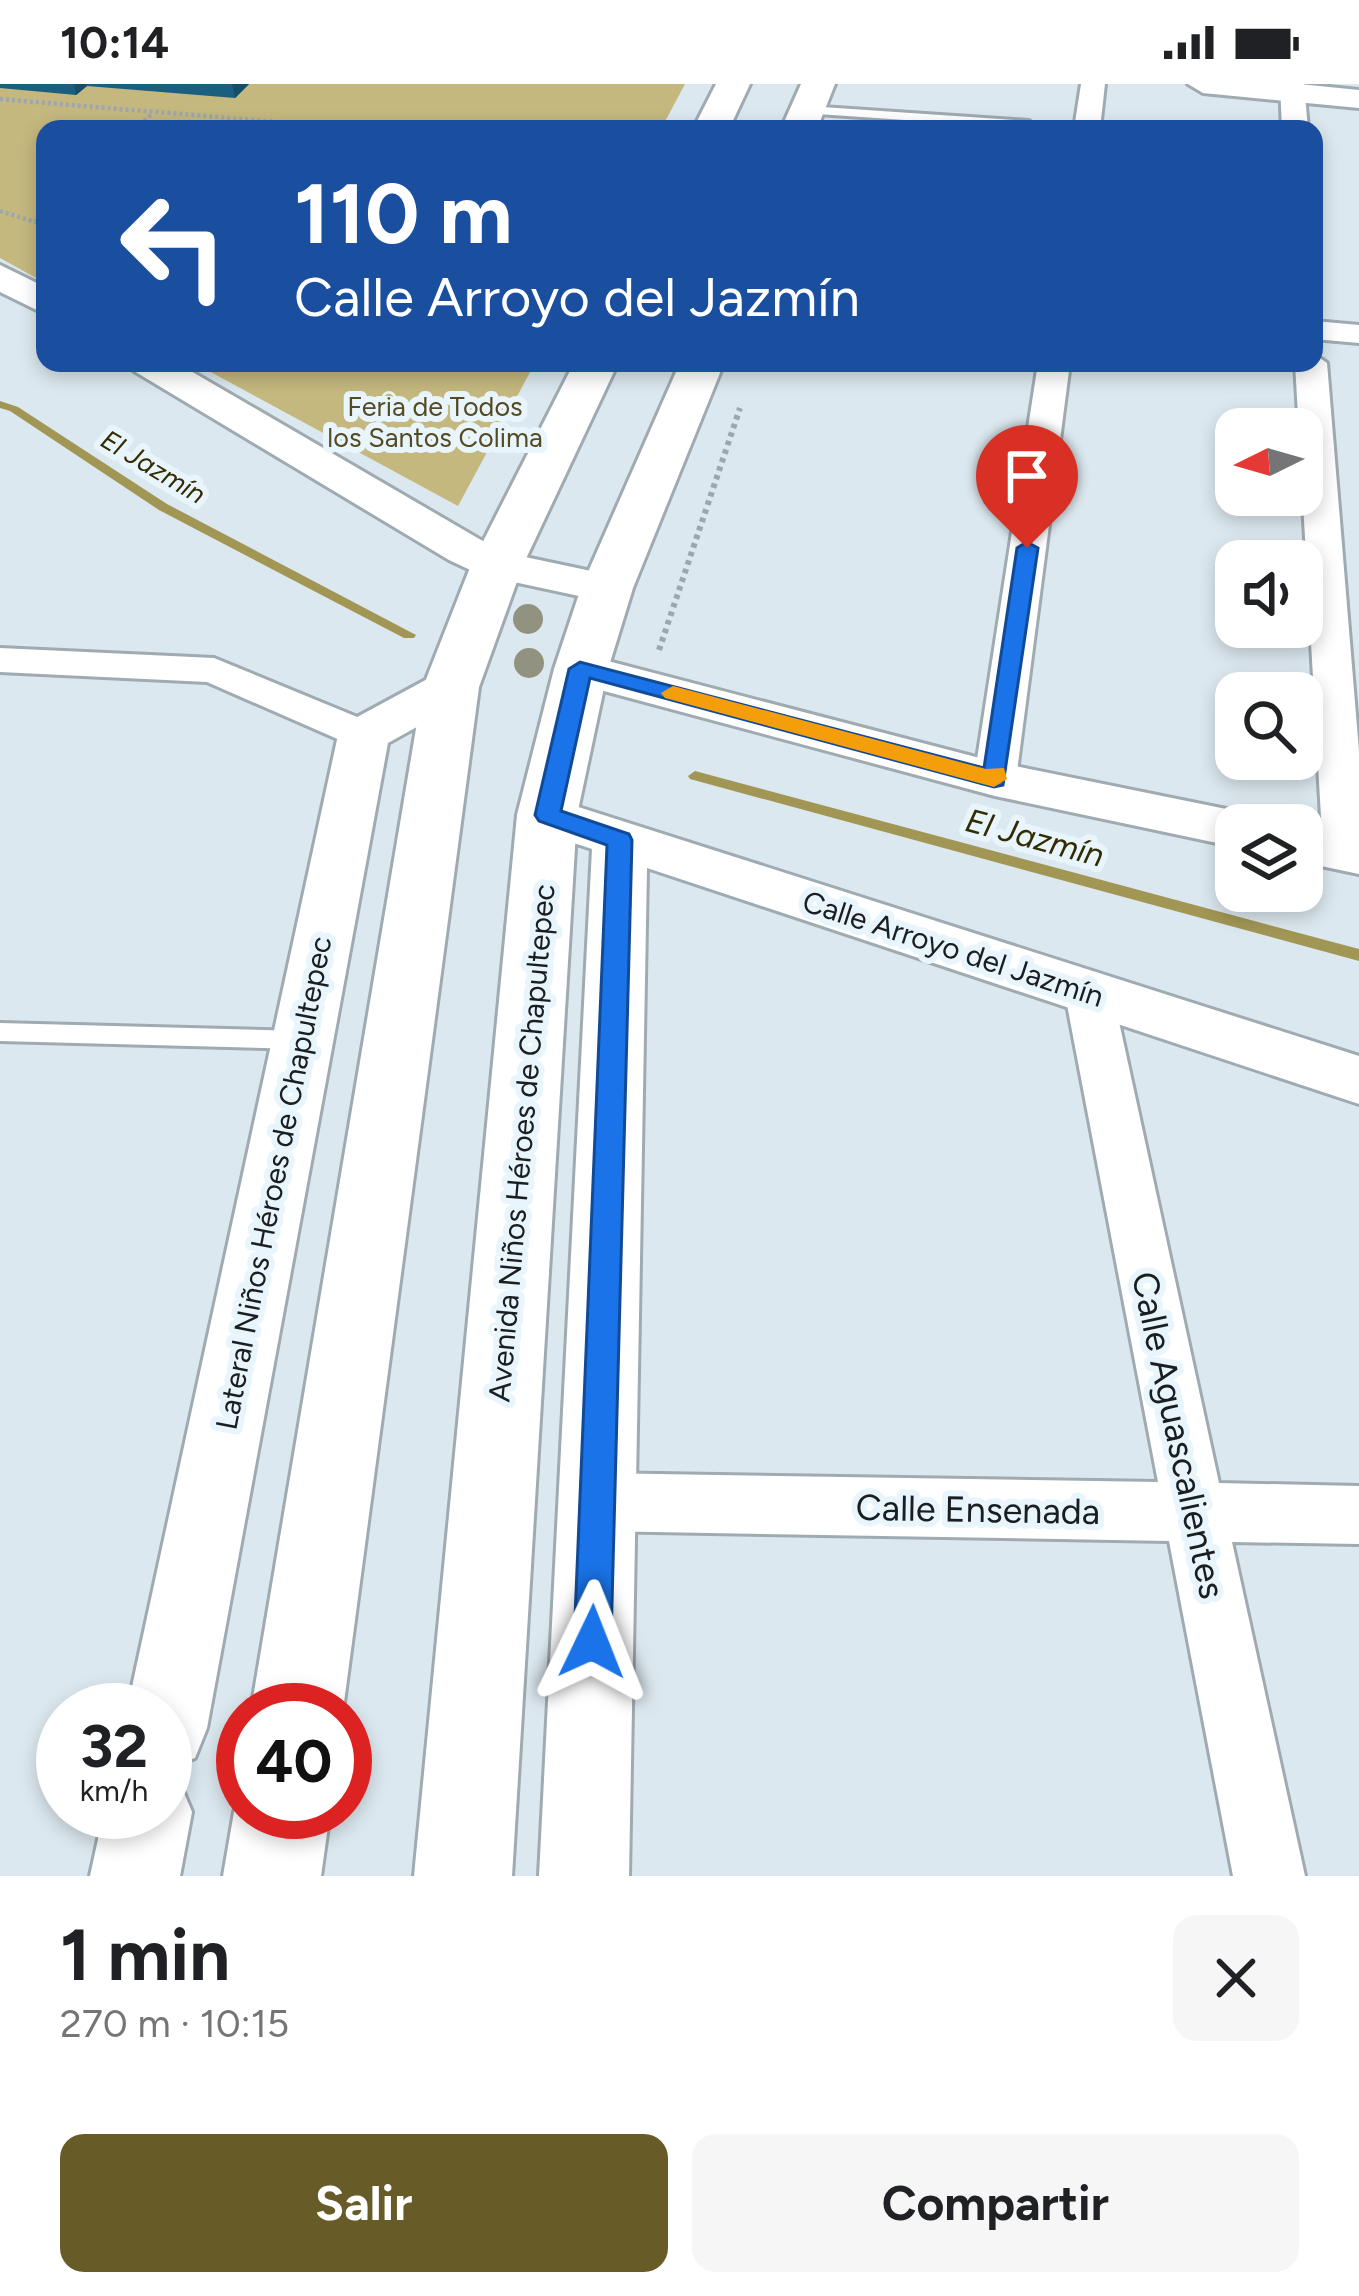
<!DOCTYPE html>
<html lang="es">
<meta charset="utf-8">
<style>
:root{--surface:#fff;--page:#f6f6f6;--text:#202124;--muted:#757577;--accent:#675c28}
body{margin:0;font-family:Figtree,sans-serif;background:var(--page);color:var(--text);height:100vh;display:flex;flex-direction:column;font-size:45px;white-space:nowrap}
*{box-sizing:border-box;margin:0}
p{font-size:39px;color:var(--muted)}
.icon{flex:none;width:66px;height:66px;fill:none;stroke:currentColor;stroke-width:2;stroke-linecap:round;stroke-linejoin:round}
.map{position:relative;height:1792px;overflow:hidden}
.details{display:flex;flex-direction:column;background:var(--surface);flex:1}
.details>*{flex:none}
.guide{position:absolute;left:36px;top:36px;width:1287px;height:252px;border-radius:24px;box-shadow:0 6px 18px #0003;background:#1a4fa0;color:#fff;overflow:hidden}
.needle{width:78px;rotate:265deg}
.controls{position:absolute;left:1215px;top:324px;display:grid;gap:24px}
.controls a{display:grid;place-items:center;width:108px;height:108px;border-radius:24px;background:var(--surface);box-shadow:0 6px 18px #0003;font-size:60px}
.speed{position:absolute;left:36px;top:1599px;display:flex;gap:24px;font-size:60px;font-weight:700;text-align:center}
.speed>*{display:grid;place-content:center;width:156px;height:156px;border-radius:50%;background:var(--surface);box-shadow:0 6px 18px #0003;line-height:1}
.speed small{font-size:30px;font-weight:400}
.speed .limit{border:18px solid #d22;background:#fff;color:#111}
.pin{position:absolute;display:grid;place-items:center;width:102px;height:102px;color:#fff;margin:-123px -51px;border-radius:50% 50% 50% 0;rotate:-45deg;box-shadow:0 0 12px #0007}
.pin .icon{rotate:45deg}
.me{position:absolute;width:132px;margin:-66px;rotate:2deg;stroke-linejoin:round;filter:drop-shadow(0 0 9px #0008)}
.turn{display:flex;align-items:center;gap:42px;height:252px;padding:0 60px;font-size:54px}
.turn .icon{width:156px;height:156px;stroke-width:2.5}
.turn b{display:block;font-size:84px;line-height:102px}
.round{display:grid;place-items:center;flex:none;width:126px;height:126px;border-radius:24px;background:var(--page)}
.head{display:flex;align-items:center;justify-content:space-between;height:204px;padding:0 60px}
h1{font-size:72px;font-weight:700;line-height:90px}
.cta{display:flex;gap:24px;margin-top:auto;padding:24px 60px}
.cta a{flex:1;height:138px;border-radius:24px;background:var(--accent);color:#fff;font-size:48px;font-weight:700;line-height:138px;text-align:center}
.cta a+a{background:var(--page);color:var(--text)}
.status{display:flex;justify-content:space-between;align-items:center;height:84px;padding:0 60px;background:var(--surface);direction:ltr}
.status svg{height:33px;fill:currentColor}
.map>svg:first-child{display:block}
.green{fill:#c4b87e}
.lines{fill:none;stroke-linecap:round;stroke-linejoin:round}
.stream{fill:#a29655;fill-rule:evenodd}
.service-casing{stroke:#9fabb1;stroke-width:6}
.minor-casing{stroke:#9fabb1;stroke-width:6}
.tertiary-casing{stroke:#9fabb1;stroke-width:6}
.secondary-casing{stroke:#9fabb1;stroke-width:6}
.path-far1{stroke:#9da6ac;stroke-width:4.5;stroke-dasharray:3 3;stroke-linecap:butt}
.path{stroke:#9da6ac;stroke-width:6;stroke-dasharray:4.5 4.5;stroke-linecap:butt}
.service{fill:#fff;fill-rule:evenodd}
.minor{fill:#fff;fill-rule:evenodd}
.tertiary{fill:#fff;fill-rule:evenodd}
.secondary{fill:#fff;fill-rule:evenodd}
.tree{fill:#91927f}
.wall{fill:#1b5f7e}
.shaded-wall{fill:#164e67}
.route{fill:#1a73e8;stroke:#114b97;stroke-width:3}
.slow{fill:#f59e0b}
.labels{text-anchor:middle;stroke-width:12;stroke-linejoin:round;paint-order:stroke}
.far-park-label{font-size:27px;fill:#544b23;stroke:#e9f5fc}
.far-water-label{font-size:27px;font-style:italic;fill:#332b01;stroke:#e9f5fc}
.street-label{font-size:30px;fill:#1a1e21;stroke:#e9f5fc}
.water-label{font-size:33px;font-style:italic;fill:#332b01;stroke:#e9f5fc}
.near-street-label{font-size:36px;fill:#1a1e21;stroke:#e9f5fc}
</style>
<div class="status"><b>10:14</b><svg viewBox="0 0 49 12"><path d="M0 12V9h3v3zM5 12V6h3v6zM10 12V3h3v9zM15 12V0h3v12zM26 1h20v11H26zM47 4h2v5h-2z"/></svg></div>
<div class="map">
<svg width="1359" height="1792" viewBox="0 0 1359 1792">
<rect width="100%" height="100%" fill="#dce8ef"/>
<g class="green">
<polygon points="0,0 685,0 661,45 45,45 45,199 0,174"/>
<polygon points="194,279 535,279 458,422"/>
</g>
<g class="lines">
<g class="stream">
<polygon points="0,317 18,323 167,420 416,551 414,554 404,554 159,426 10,327 0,324"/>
<polygon points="695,687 1359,865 1359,877 690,695 688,692"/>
</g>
<defs>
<g id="service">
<polygon points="807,22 1029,37 1038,45 803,29 803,23"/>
<polygon points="0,939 300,947 309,949 312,956 309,963 300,965 0,957"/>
</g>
<g id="minor">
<polygon points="1081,0 1105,0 1100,45 1074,45"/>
<polygon points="1280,0 1304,0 1308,45 1282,45"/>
<polygon points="1314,237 1359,241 1359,259 1314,255"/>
<polygon points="1314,270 1327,279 1359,667 1359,779 1345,783 1329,779 1323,768 1295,279 1314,279"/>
<polygon points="1038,279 1070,279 1016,695 1010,705 995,709 980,705 974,695"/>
<polygon points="0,564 214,574 379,642 385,651 379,660 364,664 349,660 207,598 0,588"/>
<polygon points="1089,892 1106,897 1113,910 1219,1399 1359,1402 1359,1460 1232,1458 1305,1792 1233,1792 1169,1457 597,1447 575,1439 566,1418 575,1397 597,1389 1158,1398 1065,910 1072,897"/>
</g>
<g id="tertiary">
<polygon points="1188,0 1299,0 1359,6 1359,24 1203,9"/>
<polygon points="0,181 45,203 45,230 0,208"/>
<polygon points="128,279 177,279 481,456 511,470 624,494 631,504 624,514 607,518 481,491 449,476 134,287"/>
<polygon points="581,570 995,678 1236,727 1255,732 1261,741 1236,741 1236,763 995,712 563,596 556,585 563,574"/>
<polygon points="451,588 469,592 476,603 469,614 388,659 207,1644 195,1674 165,1686 165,1626 127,1626 338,651 346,639 433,592"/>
<polygon points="547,713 1359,972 1359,1020 647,784 629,1792 539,1792 592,765 528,744 520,731 528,718"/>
<polygon points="1302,740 1359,752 1359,790 1302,778"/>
<polygon points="165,1691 179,1697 192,1728 180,1792 90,1792 104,1728 165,1728"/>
</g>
<g id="secondary">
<polygon points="716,0 750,0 729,45 693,45"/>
<polygon points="801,0 835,0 817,45 781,45"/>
<polygon points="574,279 618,279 523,481 479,603 343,1626 251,1626 423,603 471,481"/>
<polygon points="680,279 724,279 633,504 608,585 577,731 512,1792 414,1792 517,731 554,585 581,504"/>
<polygon points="243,1706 243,1728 330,1728 321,1792 223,1792 234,1728"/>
</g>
</defs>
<use href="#service" class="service-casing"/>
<use href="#minor" class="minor-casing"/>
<use href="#tertiary" class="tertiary-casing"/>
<use href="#secondary" class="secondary-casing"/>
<g class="path-far1">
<polyline points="0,15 278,38"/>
<polyline points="135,45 152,30"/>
<polyline points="0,127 35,138 45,129"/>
</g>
<polyline class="path" points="659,566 740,324"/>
<use href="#service" class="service"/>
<use href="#minor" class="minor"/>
<use href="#tertiary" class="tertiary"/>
<use href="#secondary" class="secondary"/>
</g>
<g class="tree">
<circle cx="528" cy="535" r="15"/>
<circle cx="529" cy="579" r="15"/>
</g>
<polygon class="wall" points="0,0 249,0 235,14 87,2 76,11 0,4"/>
<g class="shaded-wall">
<polygon points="74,0 86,0 87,2 76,11"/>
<polygon points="232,0 249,0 235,14"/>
</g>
<polygon class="route" points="1027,458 1038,464 1003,701 994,703 590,594 561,727 629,750 632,756 611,1558 605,1571 592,1577 579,1571 574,1558 607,761 539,737 535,731 569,585 580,578 984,684 1017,464"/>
<polygon class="slow" points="673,602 986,685 1004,684 1007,695 994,703 665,614 661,609"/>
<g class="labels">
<g class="far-park-label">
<text x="435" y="332">Feria de Todos<tspan x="435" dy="31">los Santos Colima</tspan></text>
</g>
<g class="far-water-label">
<text transform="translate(153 383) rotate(31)" y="9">El Jazmín</text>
</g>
<g class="street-label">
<text transform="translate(953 865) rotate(18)" y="10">Calle Arroyo del Jazmín</text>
<text transform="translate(522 1059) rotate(-85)" y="10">Avenida Niños Héroes de Chapultepec</text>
<text transform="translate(274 1099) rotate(-79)" y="10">Lateral Niños Héroes de Chapultepec</text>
</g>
<g class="water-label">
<text transform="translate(1035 753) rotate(15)" y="12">El Jazmín</text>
</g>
<g class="near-street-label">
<text transform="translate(1179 1351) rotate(78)" y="13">Calle Aguascalientes</text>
<text transform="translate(978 1425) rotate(1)" y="13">Calle Ensenada</text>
</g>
</g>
</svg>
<div class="controls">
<a><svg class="needle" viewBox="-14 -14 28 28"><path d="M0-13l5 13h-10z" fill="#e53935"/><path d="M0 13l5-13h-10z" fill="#757577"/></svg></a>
<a><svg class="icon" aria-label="sound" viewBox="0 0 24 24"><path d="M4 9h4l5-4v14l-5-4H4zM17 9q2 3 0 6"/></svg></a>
<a><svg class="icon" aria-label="search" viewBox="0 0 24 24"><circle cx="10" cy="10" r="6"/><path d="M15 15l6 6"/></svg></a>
<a><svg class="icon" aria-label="layers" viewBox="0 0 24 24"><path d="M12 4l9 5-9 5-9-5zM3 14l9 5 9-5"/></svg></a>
</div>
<div class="speed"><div>32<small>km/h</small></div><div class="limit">40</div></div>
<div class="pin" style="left:1027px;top:464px;background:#d93025"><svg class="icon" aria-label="arrive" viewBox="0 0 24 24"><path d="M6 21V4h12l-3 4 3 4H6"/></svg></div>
<svg class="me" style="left:592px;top:1558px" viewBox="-20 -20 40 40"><path d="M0-17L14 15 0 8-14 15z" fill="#1a73e8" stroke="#fff" stroke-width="4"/></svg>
<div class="guide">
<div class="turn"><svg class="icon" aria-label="left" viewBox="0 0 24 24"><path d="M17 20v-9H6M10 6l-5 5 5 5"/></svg><div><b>110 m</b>Calle Arroyo del Jazmín</div></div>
</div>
</div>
<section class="details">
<div class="head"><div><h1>1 min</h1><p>270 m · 10:15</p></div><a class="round"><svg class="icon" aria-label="close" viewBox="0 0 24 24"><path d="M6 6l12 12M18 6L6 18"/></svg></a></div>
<div class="cta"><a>Salir</a><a>Compartir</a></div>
</section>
